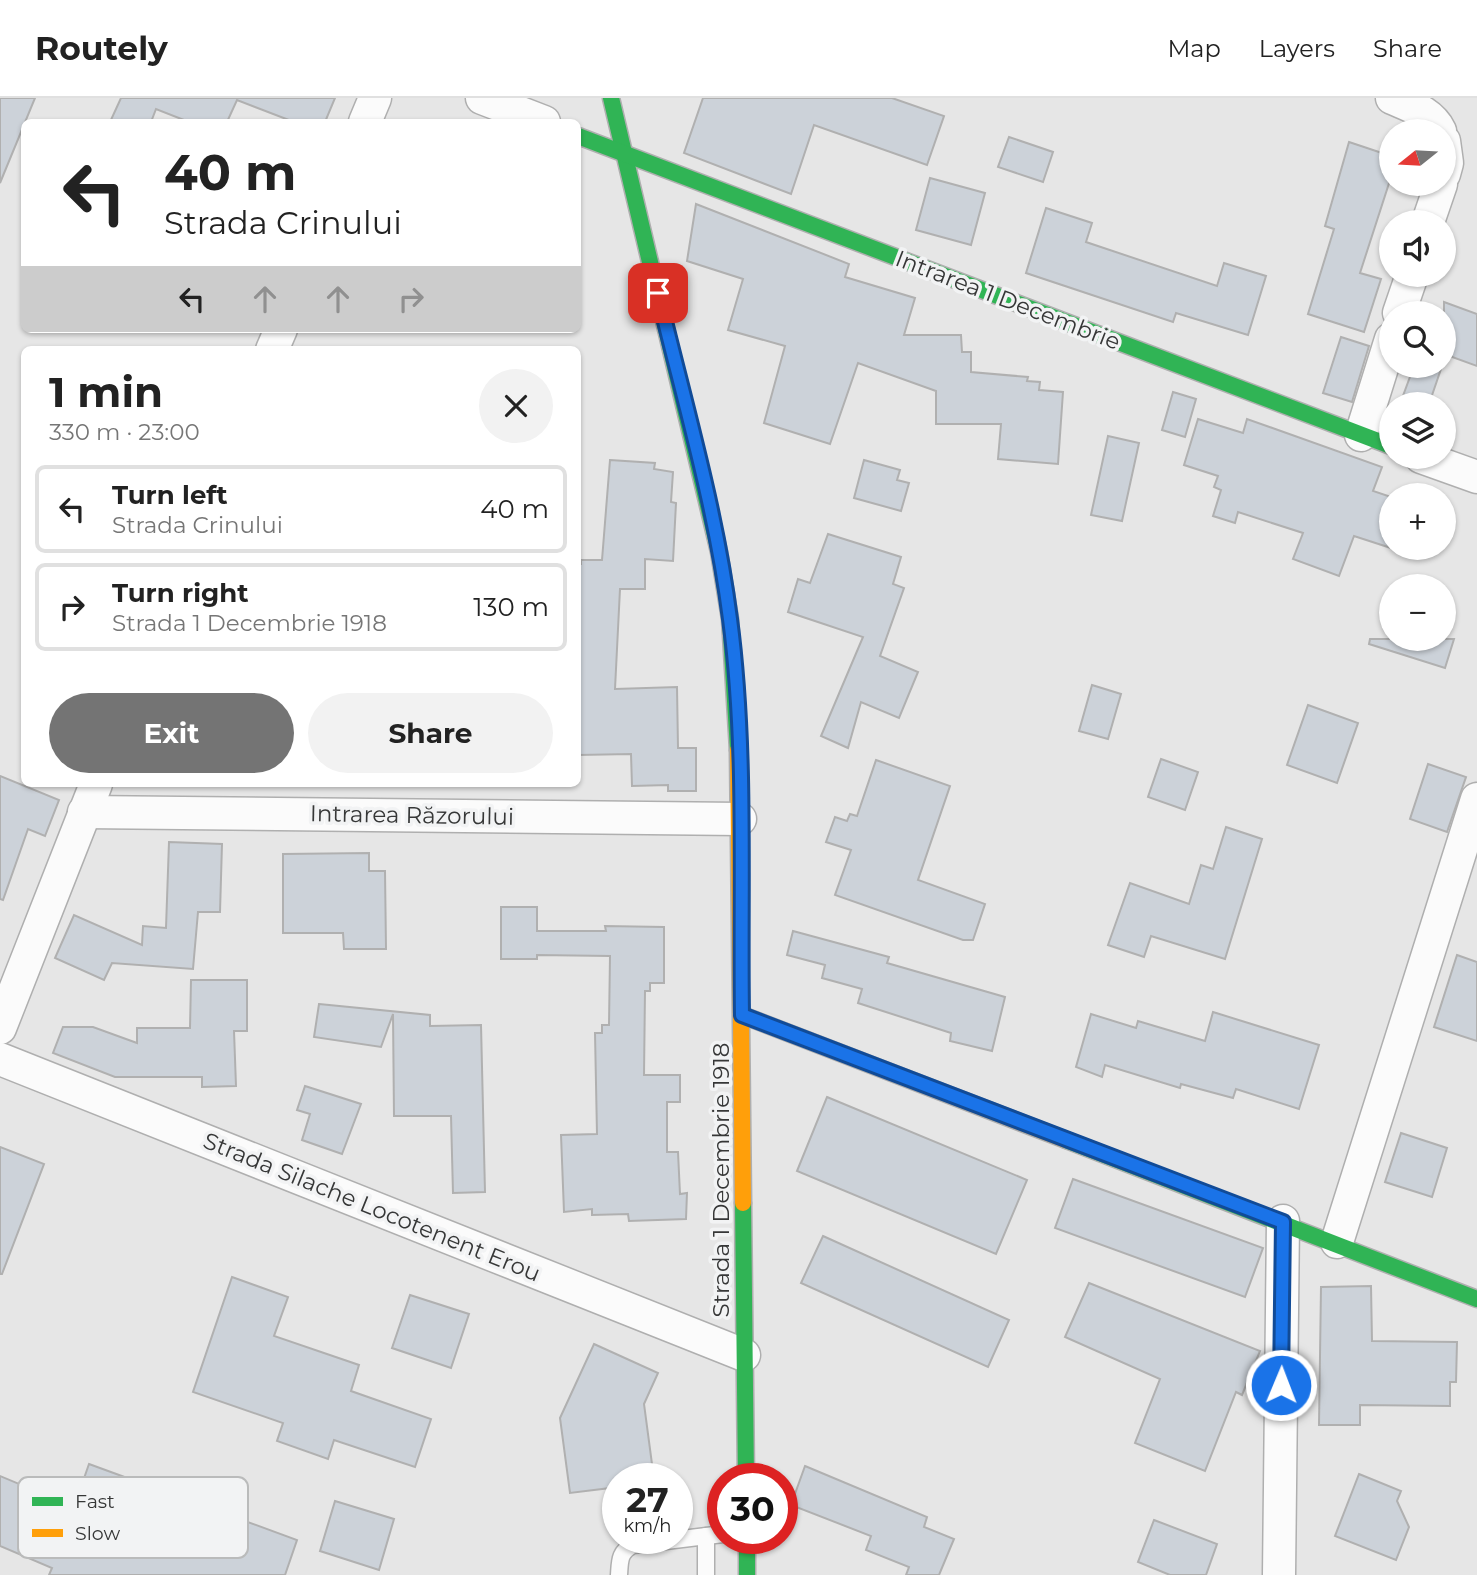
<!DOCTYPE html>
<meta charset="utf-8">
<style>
:root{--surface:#fff;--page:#f2f2f2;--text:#222;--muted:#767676;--line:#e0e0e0;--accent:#747474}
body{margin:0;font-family:Montserrat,sans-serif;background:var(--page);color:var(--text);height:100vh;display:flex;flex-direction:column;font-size:26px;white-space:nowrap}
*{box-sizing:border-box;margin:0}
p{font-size:23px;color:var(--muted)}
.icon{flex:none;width:38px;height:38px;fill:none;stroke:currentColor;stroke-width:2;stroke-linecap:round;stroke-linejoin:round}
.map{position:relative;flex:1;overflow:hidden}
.side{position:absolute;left:21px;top:248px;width:560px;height:441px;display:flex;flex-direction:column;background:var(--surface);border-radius:10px;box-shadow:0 2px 5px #0004}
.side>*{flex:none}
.banner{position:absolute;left:21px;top:21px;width:560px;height:214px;border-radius:10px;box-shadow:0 2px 5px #0004;background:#fff;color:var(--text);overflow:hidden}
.needle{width:46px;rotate:252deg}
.tools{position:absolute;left:1379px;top:21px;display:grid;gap:14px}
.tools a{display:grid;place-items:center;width:77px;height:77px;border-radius:50%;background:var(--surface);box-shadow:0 2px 5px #0004;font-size:35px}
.speed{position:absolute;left:602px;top:1365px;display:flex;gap:14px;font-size:35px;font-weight:700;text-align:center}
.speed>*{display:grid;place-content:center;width:91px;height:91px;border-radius:50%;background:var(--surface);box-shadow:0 2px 5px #0004;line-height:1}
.speed small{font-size:18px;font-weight:400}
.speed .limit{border:10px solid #d22;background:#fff;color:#111}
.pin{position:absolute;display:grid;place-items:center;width:60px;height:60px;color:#fff;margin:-30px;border-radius:14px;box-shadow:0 4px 10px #0006}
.me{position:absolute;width:77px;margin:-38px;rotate:1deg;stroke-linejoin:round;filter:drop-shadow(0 0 5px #0008)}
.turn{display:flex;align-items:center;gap:24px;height:147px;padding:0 28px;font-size:32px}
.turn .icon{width:91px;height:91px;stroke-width:2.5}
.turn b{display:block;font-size:49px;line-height:60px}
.lanes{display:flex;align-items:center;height:66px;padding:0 28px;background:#0003;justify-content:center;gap:35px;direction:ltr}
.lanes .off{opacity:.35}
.round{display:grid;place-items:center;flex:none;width:74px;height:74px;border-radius:37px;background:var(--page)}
.headline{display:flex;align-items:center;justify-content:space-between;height:119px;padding:0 28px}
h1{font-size:42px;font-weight:700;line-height:52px}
.primary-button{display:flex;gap:14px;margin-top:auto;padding:14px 28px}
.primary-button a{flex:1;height:80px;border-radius:42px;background:var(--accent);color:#fff;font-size:28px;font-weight:700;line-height:80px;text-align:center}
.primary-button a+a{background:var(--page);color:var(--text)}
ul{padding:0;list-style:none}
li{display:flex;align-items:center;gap:21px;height:88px;margin:0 14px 10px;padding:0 14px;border:4px solid var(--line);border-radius:10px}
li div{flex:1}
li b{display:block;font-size:26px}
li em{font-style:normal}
header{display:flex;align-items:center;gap:42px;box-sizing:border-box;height:98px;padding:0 35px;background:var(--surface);border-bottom:2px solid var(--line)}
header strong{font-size:33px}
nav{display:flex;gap:38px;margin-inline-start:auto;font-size:24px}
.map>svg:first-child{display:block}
.building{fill:#ccd2d9;stroke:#b0b0b0;stroke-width:2}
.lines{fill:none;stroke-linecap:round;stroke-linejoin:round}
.lane-casing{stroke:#afafaf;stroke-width:19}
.street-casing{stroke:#afafaf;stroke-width:35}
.fast-casing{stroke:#afafaf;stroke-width:19}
.slow-casing{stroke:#afafaf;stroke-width:19}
.lane{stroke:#fbfbfb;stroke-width:16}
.street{stroke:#fbfbfb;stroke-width:32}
.fast{stroke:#30b455;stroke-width:16}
.slow{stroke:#ff9f0a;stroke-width:16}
.route-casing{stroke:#114b97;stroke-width:18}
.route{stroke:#1a73e8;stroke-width:12}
.labels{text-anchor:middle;stroke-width:7;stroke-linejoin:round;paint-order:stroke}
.street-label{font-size:23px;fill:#363737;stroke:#f2f3f4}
.key{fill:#f2f3f4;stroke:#babbbb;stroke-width:2}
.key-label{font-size:19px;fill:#363737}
</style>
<header>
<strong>Routely</strong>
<nav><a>Map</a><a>Layers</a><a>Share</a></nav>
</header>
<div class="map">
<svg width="1477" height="1477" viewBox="0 0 1477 1477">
<rect width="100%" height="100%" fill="#e6e6e6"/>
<g class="building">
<polygon points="0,0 35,0 0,85"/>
<polygon points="121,0 335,0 325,24 294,24 237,2 227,24 189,24 156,11 151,24 110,24"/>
<polygon points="703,0 892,0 944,18 927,67 814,27 791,96 684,55"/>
<polygon points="1009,39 1053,54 1043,84 998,69"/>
<polygon points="1349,44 1391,58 1391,79 1360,175 1381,181 1364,234 1308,216 1334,131 1325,128"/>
<polygon points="930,80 985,95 971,147 916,132"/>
<polygon points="696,106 849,166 845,179 915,200 904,237 961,237 962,254 971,254 971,274 1028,279 1027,283 1040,284 1039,292 1063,294 1058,366 998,361 1001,326 936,326 936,293 858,265 830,346 764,325 785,248 728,232 743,181 687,163"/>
<polygon points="1046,110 1092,125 1086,144 1217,188 1224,165 1266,178 1248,237 1176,215 1173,224 1026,175"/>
<polygon points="1444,204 1477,216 1477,268 1444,256"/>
<polygon points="1341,239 1369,248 1352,304 1323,295"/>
<polygon points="1414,268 1442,268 1429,306 1400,306"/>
<polygon points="1173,294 1196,301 1185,339 1162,332"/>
<polygon points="1198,321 1243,335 1247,321 1382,369 1373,393 1391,399 1391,450 1354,438 1339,478 1293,461 1303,435 1238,414 1235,425 1213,418 1221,392 1214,389 1218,378 1184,367"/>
<polygon points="1108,338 1139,345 1122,423 1091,417"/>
<polygon points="610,362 655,365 654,371 673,374 671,404 676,405 673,463 645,461 645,491 620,491 615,591 677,589 678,650 696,650 696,693 668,693 668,687 632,688 631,656 578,657 578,466 581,466 581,462 602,462"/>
<polygon points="864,362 900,372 897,382 909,385 901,413 854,400"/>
<polygon points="828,436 901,459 893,486 904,490 880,558 918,574 899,620 861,604 848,650 821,638 863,539 788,514 798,481 810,485"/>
<polygon points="1370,541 1454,541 1445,570 1369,546"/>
<polygon points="1092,587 1121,596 1108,641 1079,633"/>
<polygon points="1308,607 1358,625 1337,685 1287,667"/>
<polygon points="1161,661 1198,674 1185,712 1148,699"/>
<polygon points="876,662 950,688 918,782 985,806 973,842 963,842 835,797 851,752 826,744 835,719 847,723 850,716 857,718"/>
<polygon points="1428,666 1466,679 1447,734 1410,721"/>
<polygon points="0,678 59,702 45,738 28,731 3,802 0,801"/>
<polygon points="1226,729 1262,741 1225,861 1151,838 1144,859 1108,847 1130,785 1189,806 1201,767 1213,771"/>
<polygon points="169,744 222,746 220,814 198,814 193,871 112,865 104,882 55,860 74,817 142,847 143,828 166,830"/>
<polygon points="369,755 369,773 385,773 386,851 344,851 343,835 283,835 283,756"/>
<polygon points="501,809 537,809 537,833 606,833 605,828 664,829 664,885 650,885 650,893 645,893 644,977 680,977 680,1004 667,1004 667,1054 678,1054 680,1096 687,1095 686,1121 629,1123 628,1116 592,1117 592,1111 564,1114 561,1037 597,1036 595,935 602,935 602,927 609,927 610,858 537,857 537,861 501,861"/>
<polygon points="793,833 889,859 887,865 1005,899 992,953 950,943 951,935 858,905 862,891 822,880 825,867 787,857"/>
<polygon points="1457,857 1477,864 1477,943 1434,929"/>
<polygon points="191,882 247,882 247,933 234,933 236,988 202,989 202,979 115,979 53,955 63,929 93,929 137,945 137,930 190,930"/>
<polygon points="319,906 430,917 430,928 481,927 485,1094 453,1095 451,1018 394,1018 393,916 381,949 314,939"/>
<polygon points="1213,914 1319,947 1299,1011 1236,991 1233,1000 1181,986 1180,990 1105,967 1102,979 1076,969 1091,916 1136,930 1138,923 1205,943"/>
<polygon points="305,988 361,1006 342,1056 302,1042 310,1016 297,1012"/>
<polygon points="827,999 1027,1082 996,1156 797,1073"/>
<polygon points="1401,1035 1447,1050 1432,1099 1385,1084"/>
<polygon points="0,1049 44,1066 2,1176 0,1176"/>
<polygon points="1073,1081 1263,1150 1245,1199 1055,1130"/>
<polygon points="823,1138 1009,1222 988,1269 801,1185"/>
<polygon points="232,1179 288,1199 274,1238 359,1267 351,1293 431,1321 415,1369 334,1342 328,1361 277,1343 283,1325 193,1294"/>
<polygon points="1089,1185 1260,1253 1242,1297 1236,1294 1205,1373 1135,1345 1160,1281 1065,1239"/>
<polygon points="1371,1188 1372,1243 1457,1244 1456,1284 1450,1284 1450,1308 1360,1307 1360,1327 1319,1327 1321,1189"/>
<polygon points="410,1197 469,1216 451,1270 392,1250"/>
<polygon points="594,1246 658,1275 644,1306 654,1381 618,1381 618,1389 570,1395 560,1320"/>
<polygon points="89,1366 297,1442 285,1477 49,1477 52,1470 0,1448 0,1378 74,1409"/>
<polygon points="805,1368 927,1419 924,1429 954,1441 939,1477 906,1477 909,1469 866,1452 871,1438 791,1407"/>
<polygon points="1359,1376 1401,1393 1397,1403 1409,1429 1396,1462 1335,1438"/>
<polygon points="335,1403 394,1421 379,1472 320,1453"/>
<polygon points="1154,1422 1217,1446 1206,1477 1170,1477 1138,1464"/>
</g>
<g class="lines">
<defs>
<g id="lane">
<polyline points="706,1438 706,1477"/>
<path d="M619 1477C620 1463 619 1454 633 1447L723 1436"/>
</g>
<g id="street">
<polyline points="482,0 544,24"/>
<path d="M1392 0C1410 8 1431 14 1440 33"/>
<polyline points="365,24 375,0"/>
<polyline points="1444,43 1447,65 1444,76"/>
<polyline points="1428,124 1441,86"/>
<polyline points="1399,215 1412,177"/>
<polyline points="272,252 281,231"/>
<polyline points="1361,337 1391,241"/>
<polyline points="1421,359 1477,379"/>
<polyline points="84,714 740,721"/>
<polyline points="0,930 96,686"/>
<polyline points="0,961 744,1257"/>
<polyline points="1337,1144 1477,701"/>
<polyline points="1279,1477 1283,1123"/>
</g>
<g id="fast">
<polyline points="611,0 719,454 730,521 738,652"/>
<polyline points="578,38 1391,348"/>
<polyline points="1066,1042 1477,1201"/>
<polyline points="743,1105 746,1381"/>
<polyline points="747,1440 747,1477"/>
</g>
<g id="slow">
<polyline points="738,652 743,1105"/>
<polyline points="742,917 1066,1042"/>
</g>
</defs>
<use href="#lane" class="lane-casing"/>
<use href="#street" class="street-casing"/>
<use href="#fast" class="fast-casing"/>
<use href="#slow" class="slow-casing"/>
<use href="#lane" class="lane"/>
<use href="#street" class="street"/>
<use href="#fast" class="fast"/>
<use href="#slow" class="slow"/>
</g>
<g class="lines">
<defs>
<path id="route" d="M658 195C684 303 716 411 730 521 747 648 740 788 742 917L1283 1124 1281 1287"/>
</defs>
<use href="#route" class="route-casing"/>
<use href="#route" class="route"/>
</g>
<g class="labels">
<g class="street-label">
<text transform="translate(1008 202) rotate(21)" y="8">Intrarea 1 Decembrie</text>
<text transform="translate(412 717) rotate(1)" y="8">Intrarea Răzorului</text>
<text transform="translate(721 1082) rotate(-90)" y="8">Strada 1 Decembrie 1918</text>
<text transform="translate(372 1109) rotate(22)" y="8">Strada Silache Locotenent Erou</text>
</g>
</g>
<rect x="18" y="1379" width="230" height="81" rx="10" class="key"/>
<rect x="32" y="1399" width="31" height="9" fill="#30b455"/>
<rect x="32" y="1431" width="31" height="8" fill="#ff9f0a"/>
<g class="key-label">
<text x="75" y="1410">Fast</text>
<text x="75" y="1442">Slow</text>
</g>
</svg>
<div class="tools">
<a><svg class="needle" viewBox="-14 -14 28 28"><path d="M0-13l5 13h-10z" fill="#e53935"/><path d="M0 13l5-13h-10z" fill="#767676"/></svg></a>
<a><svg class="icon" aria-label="sound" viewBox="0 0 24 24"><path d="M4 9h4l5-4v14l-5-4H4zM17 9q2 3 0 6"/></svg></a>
<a><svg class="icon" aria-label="search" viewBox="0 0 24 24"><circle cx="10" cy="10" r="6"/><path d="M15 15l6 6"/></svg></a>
<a><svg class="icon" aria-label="layers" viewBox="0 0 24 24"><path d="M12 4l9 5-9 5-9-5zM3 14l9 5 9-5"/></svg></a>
<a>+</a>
<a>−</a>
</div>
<div class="speed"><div>27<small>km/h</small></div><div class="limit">30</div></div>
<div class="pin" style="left:658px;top:195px;background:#d93025"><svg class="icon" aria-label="arrive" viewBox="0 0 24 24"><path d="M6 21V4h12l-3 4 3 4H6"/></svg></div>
<svg class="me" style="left:1281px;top:1287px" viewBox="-20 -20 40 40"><circle r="17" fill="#1a73e8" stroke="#fff" stroke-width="3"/><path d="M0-11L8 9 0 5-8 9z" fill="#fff"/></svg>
<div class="banner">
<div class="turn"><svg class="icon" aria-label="left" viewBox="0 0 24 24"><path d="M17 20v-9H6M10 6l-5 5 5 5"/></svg><div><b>40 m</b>Strada Crinului</div></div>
<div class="lanes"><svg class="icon" aria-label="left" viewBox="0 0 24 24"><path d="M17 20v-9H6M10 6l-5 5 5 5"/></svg><svg class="icon off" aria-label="ahead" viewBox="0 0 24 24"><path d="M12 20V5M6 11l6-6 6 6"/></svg><svg class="icon off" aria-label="ahead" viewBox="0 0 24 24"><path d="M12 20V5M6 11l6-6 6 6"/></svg><svg class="icon off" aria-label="right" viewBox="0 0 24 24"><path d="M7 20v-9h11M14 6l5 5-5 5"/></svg></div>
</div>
<section class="side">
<div class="headline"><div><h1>1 min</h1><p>330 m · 23:00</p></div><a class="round"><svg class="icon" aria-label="close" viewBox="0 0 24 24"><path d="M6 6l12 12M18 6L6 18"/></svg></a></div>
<ul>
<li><svg class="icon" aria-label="left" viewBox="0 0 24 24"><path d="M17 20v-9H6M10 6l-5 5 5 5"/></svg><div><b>Turn left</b><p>Strada Crinului</p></div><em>40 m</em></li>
<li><svg class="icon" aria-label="right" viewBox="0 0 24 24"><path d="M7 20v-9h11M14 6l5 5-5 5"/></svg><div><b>Turn right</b><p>Strada 1 Decembrie 1918</p></div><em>130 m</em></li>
</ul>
<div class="primary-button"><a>Exit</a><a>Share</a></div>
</section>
</div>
